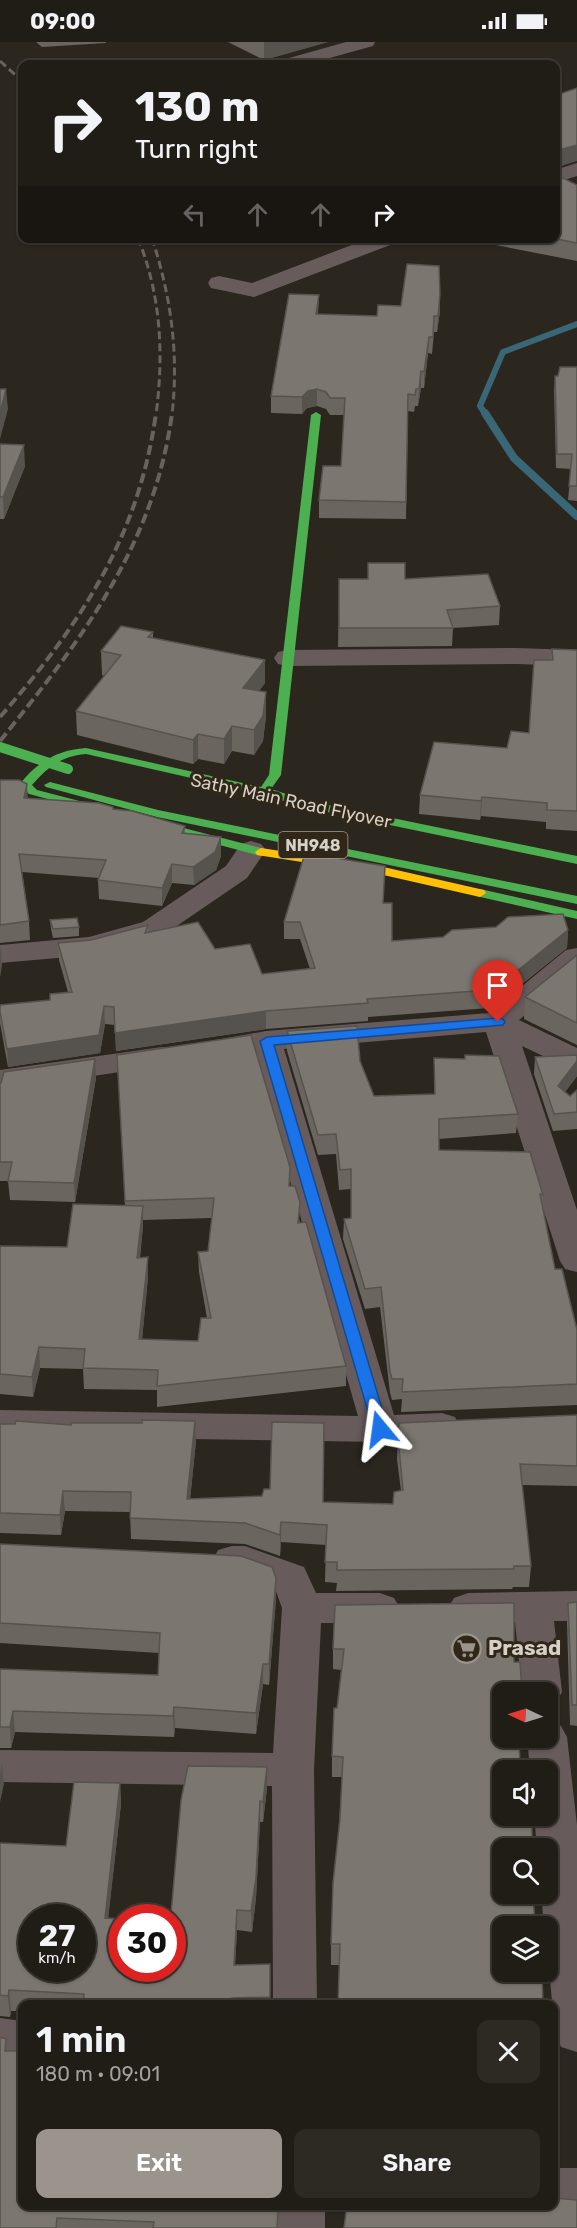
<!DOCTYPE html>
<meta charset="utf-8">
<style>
:root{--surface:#201c16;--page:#2d2923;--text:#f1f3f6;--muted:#a2a1a1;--line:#3d3a35;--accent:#9a948c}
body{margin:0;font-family:Rubik,sans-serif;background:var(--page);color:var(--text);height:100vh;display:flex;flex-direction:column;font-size:22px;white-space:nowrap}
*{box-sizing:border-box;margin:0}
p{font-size:20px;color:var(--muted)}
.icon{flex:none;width:33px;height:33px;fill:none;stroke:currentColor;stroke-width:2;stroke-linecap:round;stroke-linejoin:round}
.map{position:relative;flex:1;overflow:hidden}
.details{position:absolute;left:18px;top:1958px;width:540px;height:210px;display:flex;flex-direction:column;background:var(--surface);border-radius:12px;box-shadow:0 2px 4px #0004,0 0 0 2px var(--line)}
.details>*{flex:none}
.guide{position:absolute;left:18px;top:18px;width:542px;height:183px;border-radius:12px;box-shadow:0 2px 4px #0004,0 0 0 2px var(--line);background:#201c16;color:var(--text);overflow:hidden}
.needle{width:39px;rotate:274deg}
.controls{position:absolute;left:492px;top:1640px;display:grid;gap:12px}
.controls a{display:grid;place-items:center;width:66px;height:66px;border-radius:12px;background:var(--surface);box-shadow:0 2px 4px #0004,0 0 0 2px var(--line);font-size:30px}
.speed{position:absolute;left:18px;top:1862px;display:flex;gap:12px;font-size:30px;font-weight:700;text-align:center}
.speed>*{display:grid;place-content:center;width:78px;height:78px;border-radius:50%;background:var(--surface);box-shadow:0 2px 4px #0004,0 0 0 2px var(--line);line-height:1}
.speed small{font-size:15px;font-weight:400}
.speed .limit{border:9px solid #d22;background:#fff;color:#111}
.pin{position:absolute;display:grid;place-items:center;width:51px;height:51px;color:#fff;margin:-62px -26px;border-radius:50% 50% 50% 0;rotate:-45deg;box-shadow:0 0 6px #0007}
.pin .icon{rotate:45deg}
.me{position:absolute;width:66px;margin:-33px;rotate:344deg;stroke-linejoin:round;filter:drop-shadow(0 0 4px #0008)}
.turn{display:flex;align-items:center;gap:21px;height:126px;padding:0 18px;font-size:27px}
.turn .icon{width:78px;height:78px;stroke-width:2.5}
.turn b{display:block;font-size:42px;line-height:51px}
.lanes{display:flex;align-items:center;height:57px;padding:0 18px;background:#0003;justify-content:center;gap:30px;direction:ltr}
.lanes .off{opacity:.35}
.round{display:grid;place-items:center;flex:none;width:63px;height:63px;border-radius:12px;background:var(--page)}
.headline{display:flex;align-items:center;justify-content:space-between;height:102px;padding:0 18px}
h1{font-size:36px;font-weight:600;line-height:45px}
.action{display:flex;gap:12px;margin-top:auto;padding:12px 18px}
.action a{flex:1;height:69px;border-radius:12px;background:var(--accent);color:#fff;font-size:24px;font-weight:600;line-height:69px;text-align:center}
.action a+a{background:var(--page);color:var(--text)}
.status{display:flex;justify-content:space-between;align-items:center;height:42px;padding:0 30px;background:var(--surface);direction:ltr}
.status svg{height:16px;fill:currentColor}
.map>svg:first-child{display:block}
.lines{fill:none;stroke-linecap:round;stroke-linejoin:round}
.stream-far1{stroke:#3a6777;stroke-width:6}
.stream{stroke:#3a6777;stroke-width:8}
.street{fill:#685b5c;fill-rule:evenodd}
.fast{fill:#4caf50;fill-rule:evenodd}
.slow{fill:#ffc107;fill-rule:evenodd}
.rail-far1{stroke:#6a625f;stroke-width:3;stroke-dasharray:8 4;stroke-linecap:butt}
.rail{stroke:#6a625f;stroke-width:4;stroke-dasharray:10 4.5;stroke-linecap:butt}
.fast-bridge{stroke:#4caf50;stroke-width:10}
.wall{fill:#6a655f;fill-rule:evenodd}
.shaded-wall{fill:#56534e}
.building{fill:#7b766f;stroke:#56534e;stroke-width:1.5;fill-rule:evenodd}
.route{fill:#1a73e8;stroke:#114b97;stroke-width:1.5}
.labels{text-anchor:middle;stroke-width:6;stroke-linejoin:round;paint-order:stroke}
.shield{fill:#312718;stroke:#a49d92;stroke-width:1.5}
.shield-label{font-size:16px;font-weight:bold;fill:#d6d0c7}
.street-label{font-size:18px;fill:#d6d0c7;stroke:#312718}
.near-poi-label{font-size:21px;font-weight:bold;fill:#d6d0c7;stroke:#312718;text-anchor:start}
</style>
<div class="status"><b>09:00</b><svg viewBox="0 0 49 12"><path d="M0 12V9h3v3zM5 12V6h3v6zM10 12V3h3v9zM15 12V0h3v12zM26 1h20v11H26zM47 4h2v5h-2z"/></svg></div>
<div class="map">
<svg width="577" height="2186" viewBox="0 0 577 2186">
<rect width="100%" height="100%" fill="#2b261e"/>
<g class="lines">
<polyline class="stream-far1" points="486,373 480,364 503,310 577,282"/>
<polyline class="stream" points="485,371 514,416 577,474"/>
<g class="street">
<polygon points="346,0 375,0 373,4 308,22 280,22 282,18"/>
<polygon points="577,121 577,134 555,141 555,128"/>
<polygon points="370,196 401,196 398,200 254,255 211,246 208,241 211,236 219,234 252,241"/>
<polygon points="516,606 577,608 577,624 516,622 287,624 278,622 274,616 278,610 287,608"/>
<polygon points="251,799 261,802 266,808 247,836 165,892 91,913 0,921 0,903 89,895 143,880 226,824 241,802"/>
<polygon points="577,906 577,930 519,978 577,1006 577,1028 566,1025 522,1004 577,1168 577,1230 565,1227 560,1219 486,990 284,1007 394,1373 442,1371 455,1375 460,1384 455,1393 442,1397 380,1400 0,1394 0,1368 358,1374 253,1011 210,1018 199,1015 194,1008 199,1001 266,989 489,971 566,908"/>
<polygon points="162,1005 173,1008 178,1015 173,1022 0,1048 0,1028"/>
<polygon points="232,1504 245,1504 304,1525 316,1551 380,1551 394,1556 400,1566 394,1576 380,1581 321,1581 314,1728 317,1962 273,1962 272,1744 0,1740 0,1708 273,1711 282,1566 274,1544 242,1532 218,1528 213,1518 218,1508"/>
<polygon points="577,1549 577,1579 554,1579 562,1650 556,1661 548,1664 548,1650 522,1650 515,1580 468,1581 454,1576 448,1566 454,1556 468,1551"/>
<polygon points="548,1679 561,1684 567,1695 577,1783 577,2010 561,2005 555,1991 548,1916 548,1884 544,1884 541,1851 548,1851 548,1806 537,1806 534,1773 548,1773 548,1728 530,1728 527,1695 548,1695"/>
<polygon points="0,1976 22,1979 22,2017 0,2014"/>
<polygon points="554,2126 577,2126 577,2168 554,2168 541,2163 554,2163"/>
<rect x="277" y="2163" width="48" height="23"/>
</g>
<g class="fast">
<path d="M316 370 321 373 281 733 271 747 305 758 577 814V822L303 765 261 752 86 712C61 714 48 725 32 743L37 748 265 807 267 810 261 814 29 752 19 743C37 720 57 708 86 706L261 745 269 733 311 373Z"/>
<polygon points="50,740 158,768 577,854 577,862 157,775 46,745 44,743"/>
<polygon points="480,847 577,869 577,877 476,854 474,851 476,848"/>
</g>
<polygon class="slow" points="261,806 379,824 484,848 486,851 480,855 379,832 257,813 255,810"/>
<g class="rail-far1">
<polyline points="0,19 22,39"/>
<path d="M138 196C161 254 164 311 156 373"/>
<path d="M152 196C171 255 179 311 172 373"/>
</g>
<g class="rail">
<path d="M0 675C80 583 139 495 156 371"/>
<path d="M0 699C80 600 155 502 172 371"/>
</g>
<polyline class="fast-bridge" points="0,705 68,727"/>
</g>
<g class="wall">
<polygon points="36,0 106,0 106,1 42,5"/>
<polygon points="228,0 328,0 264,18"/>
<polygon points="577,143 577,219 460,196 555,196"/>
<polygon points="319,253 318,272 377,274 440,269 437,290 434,290 432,312 428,311 424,346 421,346 418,364 415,364 414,370 408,369 406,477 319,476 319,458 341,424 344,373 330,373 326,367 317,364 307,366 302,372 271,371 271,354"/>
<polygon points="577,325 577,459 568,458 571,427 556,426 554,348 555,334 558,334"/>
<polygon points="0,402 25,424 4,477 0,477"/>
<polygon points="368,521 405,537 500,564 499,583 453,586 452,604 338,605 339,537 368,537"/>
<polygon points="153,590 153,596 265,618 265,641 259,649 266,650 266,674 263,699 254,713 232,709 224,722 198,717 193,722 77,693 76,669 105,634 102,633 101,609"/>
<polygon points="552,607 577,608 577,789 546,787 546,780 481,774 480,778 419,772 420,753 507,706 529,691 551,618"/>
<polygon points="0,738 28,756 114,767 185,784 185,791 221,795 221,814 216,828 194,843 172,841 162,864 99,857 98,838 99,836 22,830 29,879 30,898 0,901"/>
<polygon points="384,861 392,899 568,888 567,906 496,963 489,966 368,975 368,979 266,987 116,1009 115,983 105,982 100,1011 8,1025 0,981 0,963 50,958 68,950 59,918 58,901 91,898 148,883 149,891 215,907 262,932 310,927 300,897 284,897 284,880"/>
<polygon points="50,878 79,885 79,894 53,896 51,887"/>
<polygon points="577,913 577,1003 524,977 525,955"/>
<polygon points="287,989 360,1019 374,1054 434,1052 434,1016 518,1072 516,1091 439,1097 439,1108 543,1153 542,1163 555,1227 577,1288 577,1363 401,1370 402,1357 392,1358 390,1351 380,1265 365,1267 343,1197 344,1177 351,1176 351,1147 339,1148 336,1112 318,1113 287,1009"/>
<path d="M117 1013 290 1144 300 1180 346 1324V1344L157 1365V1348L84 1347 83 1327 40 1326 33 1355 0 1352V1204L67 1205 125 1164ZM212 1176 208 1209 198 1210 199 1230 207 1276 198 1299 142 1298 148 1235 140 1216 143 1184V1178Z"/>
<polygon points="535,1015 577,1019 577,1034 565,1050 570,1054 577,1048 577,1087 553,1089 534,1032"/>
<polygon points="96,1036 75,1160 10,1158 8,1139 0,1139 0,1041"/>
<polygon points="577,1373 577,1444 522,1443 531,1524 529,1545 513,1545 512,1547 336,1549 337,1541 325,1540 326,1503 281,1500 280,1514 245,1502 131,1497 130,1470 65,1469 61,1493 0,1491 0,1382 71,1383 142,1381 195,1379 196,1399 190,1457 393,1462 401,1449 397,1417 398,1396"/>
<polygon points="0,1502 276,1557 269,1643 263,1642 256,1692 175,1686 174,1695 15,1690 11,1706 0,1706 0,1627 158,1633 159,1611 0,1601"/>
<polygon points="577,1560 577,1684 570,1683 567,1581 568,1561"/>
<polygon points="514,1561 339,1923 331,1923 331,1902 342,1735 332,1735 332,1714 341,1628 333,1627 333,1607"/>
<polygon points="120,1741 121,1762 108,1876 172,1926 171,1872 267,1746 263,1780 260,1780 256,1856 252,1890 237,1888 235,1923 270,1922 270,1962 22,1962 22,1969 11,1969 10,1975 0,1974 0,1801 66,1804"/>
<polygon points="7,2009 22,2163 275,2166 278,2186 0,2186"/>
</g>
<g class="shaded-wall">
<polygon points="264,0 328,0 264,18"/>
<polygon points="577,103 577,119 555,126 555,109"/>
<polygon points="440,252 440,269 437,290 438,274"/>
<polygon points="319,253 318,269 316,288 316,272"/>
<polygon points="429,295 428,311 424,346 424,330"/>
<polygon points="421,329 421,346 418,364 419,347"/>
<polygon points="6,347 8,367 0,397 0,371"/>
<polygon points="317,347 317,364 307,366 302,372 302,355 308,349"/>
<polygon points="24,403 25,424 4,477 3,455"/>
<polygon points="265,618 265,641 243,670 243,646"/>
<polygon points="266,650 266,674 263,699 254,713 254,688"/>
<polygon points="232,684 232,709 224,722 224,697"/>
<polygon points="198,692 198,717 193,722 193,698"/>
<polygon points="27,742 28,760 24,756"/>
<polygon points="482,755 481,774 480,778 481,759"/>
<polygon points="221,795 221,814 216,828 194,843 193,825"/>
<polygon points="172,822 172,841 162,864 162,846"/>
<polygon points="568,888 567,906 496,963 489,966 490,948"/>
<polygon points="1,904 2,923 0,936 0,910"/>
<polygon points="104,964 105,982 100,1011 8,1025 7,1007"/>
<polygon points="266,969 266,987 116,1009 115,991"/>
<polygon points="95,1017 96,1036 75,1160 74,1141"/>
<polygon points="577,1019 577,1034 557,1061 558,1044"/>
<polygon points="143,1164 143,1184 137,1237 137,1216"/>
<polygon points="148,1215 148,1235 140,1318 139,1297"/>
<polygon points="39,1305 40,1326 33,1355 32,1335"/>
<polygon points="195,1379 196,1399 188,1478 187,1457"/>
<polygon points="63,1449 65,1469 61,1493 60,1473"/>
<polygon points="281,1480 281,1500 280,1514 280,1493"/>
<polygon points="276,1536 276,1557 269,1643 269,1622"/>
<polygon points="263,1622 263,1642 256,1692 256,1671"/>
<polygon points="174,1665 175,1686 174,1695 173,1674"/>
<polygon points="13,1669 15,1690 11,1706 10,1685"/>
<polygon points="2,1722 4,1742 0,1760 0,1731"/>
<polygon points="267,1725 267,1746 263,1780 263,1760"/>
<polygon points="120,1741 121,1762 106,1896 105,1876"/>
<polygon points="260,1759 260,1780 256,1856 252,1890 251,1869"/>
<polygon points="237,1868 237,1888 234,1943 234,1923"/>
<polygon points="9,1948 11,1969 10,1975 8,1954"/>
</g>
<g class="building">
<polygon points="577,46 577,103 555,109 555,111 555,52 557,53"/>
<polygon points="555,132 577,143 577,201 552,196 555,196"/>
<polygon points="407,222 439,224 440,252 438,274 434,274 433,295 429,295 424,330 421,329 419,347 416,347 415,353 408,352 406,460 319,458 323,424 341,424 345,356 330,356 326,350 317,347 308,349 302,355 271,354 289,252 319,253 316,272 377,274 378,263 401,264"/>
<polygon points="560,325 577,325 577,444 569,444 572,412 557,412 555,334 558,334"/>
<polygon points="0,347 6,347 0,371"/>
<polygon points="0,402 24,403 3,455 0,455"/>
<polygon points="368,521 405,521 405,537 488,532 500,564 447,568 453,586 339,586 339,537 368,537"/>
<polygon points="121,584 153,590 148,595 265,618 243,646 266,650 263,674 254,688 232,684 224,697 198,692 193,698 76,669 121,613 101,609"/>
<polygon points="552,607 577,608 577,769 547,768 547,761 482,755 481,759 420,753 434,700 507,706 511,689 529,691 534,618 553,618"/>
<polygon points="0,738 19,738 27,742 24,756 99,761 113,765 113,767 132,769 185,784 182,791 221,795 215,810 193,825 172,822 162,846 98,838 106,818 19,812 29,879 0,883"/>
<polygon points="305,811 385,824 383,861 392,861 392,899 443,895 452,888 496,885 508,875 563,872 568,888 497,945 490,948 367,957 368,961 266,969 115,991 114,965 104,964 99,993 7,1007 0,970 0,963 50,958 50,952 72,950 58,901 91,898 148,883 145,891 198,880 215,907 250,902 262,932 315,926 300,880 284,880"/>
<polygon points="77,876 79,885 53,887 50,878"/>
<polygon points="577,913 577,981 525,955"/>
<polygon points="357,984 360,1019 374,1054 435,1052 434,1016 465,1017 465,1013 499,1014 518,1072 439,1077 439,1108 530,1110 543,1153 540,1152 555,1227 562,1227 577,1288 577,1342 402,1350 403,1337 392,1337 390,1330 381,1245 365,1247 344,1177 351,1176 351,1127 340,1128 336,1092 318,1093 287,989"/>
<polygon points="251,993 290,1125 289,1144 295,1144 300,1160 298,1181 306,1180 346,1324 157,1344 158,1328 83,1326 85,1307 39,1305 32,1335 0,1332 0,1204 67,1205 73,1162 143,1164 137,1216 148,1215 139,1297 198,1299 201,1276 211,1276 198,1210 208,1209 214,1156 125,1159 117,1013"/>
<polygon points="577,1013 577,1019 558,1044 570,1054 577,1048 577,1070 554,1072 535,1015"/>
<polygon points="95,1017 74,1141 8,1139 12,1120 0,1120 0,1041 1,1041 4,1030"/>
<polygon points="577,1373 577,1424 520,1422 531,1524 514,1524 514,1527 337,1528 337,1520 325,1520 327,1483 281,1480 280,1493 245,1481 130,1476 131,1450 63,1449 60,1473 0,1471 0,1382 15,1382 16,1379 71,1383 72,1381 142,1381 142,1378 195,1379 187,1457 262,1454 264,1447 270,1447 272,1380 324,1381 323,1460 393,1462 394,1450 403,1448 398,1396 399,1381"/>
<polygon points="0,1502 241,1514 272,1525 276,1536 269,1622 263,1622 256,1671 174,1665 173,1674 13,1669 10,1685 0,1685 0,1627 158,1633 160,1591 0,1581"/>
<polygon points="577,1560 577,1663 572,1663 568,1561"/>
<polygon points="514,1561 514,1620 520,1620 522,1650 502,1650 502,1695 519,1695 520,1725 535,1727 535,1728 502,1728 502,1773 532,1773 532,1806 502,1806 502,1851 533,1851 535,1884 502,1884 502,1929 542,1929 543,1962 338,1962 340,1902 331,1902 333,1841 340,1776 343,1715 332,1714 334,1666 337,1666 344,1607 333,1607 335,1563"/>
<path d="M188 1724 267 1725 263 1760 260 1759 256 1836 251 1869 237 1868 234 1923 270 1922V1955L232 1956 231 1962 150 1960 149 1962H147L84 1957V1952L9 1948 8 1954 0 1953V1801L66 1804 74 1740 120 1741 105 1876 122 1877V1926H172V1875H166L167 1872H171L181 1758ZM32 1875H82V1926H32Z"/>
<polygon points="0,1995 6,1997 5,2009 22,2009 22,2163 275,2163 275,2166 278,2168 277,2186 153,2186 154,2180 57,2176 56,2186 0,2186"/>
<polygon points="554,2156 577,2158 577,2186 344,2186 347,2163 554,2163"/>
</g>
<polygon class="route" points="498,976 503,977 505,980 503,983 274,1003 388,1387 386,1391 375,1391 373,1387 260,999 267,995"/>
<defs>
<symbol id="supermarket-ring" viewBox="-11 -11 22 22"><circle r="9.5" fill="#312718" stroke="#9a948c" stroke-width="1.5"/><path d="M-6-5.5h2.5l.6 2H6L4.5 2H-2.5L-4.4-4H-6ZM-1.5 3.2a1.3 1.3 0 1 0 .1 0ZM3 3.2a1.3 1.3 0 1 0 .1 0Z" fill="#9a948c"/></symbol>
</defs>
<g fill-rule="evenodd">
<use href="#supermarket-ring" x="450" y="1590" width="33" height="33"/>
</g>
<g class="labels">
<rect class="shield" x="278.5" y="790" width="69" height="26" rx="4.5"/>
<g class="shield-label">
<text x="313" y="809">NH948</text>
</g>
<g class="street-label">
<text transform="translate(291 759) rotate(12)" y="6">Sathy Main Road Flyover</text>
</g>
<g class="near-poi-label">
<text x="488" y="1613">Prasad</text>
</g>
</g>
</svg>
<div class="controls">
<a><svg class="needle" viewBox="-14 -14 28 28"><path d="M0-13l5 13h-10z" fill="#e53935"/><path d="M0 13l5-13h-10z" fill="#a2a1a1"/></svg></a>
<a><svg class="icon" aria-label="sound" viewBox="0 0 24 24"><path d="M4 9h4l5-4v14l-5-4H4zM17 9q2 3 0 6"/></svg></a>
<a><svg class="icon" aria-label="search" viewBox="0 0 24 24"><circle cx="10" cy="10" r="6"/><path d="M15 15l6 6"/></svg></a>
<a><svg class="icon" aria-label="layers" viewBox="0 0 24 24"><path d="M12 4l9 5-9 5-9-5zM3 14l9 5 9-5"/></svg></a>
</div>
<div class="speed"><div>27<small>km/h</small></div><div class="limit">30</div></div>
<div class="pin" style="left:498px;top:980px;background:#d93025"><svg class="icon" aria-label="arrive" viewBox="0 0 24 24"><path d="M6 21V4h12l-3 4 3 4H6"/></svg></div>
<svg class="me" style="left:380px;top:1387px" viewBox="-20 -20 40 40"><path d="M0-17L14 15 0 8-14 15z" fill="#1a73e8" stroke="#fff" stroke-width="4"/></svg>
<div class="guide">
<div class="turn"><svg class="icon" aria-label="right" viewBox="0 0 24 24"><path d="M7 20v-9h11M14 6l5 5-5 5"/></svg><div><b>130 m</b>Turn right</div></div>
<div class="lanes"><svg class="icon off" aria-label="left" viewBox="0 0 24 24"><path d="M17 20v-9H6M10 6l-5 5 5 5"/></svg><svg class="icon off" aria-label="ahead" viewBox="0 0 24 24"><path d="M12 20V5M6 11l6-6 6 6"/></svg><svg class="icon off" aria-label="ahead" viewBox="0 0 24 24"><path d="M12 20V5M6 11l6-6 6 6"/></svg><svg class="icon" aria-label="right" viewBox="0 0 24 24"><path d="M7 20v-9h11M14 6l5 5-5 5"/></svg></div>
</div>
<section class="details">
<div class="headline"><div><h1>1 min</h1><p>180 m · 09:01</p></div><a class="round"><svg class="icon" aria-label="close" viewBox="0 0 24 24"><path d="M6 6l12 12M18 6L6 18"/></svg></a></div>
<div class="action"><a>Exit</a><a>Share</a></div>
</section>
</div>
